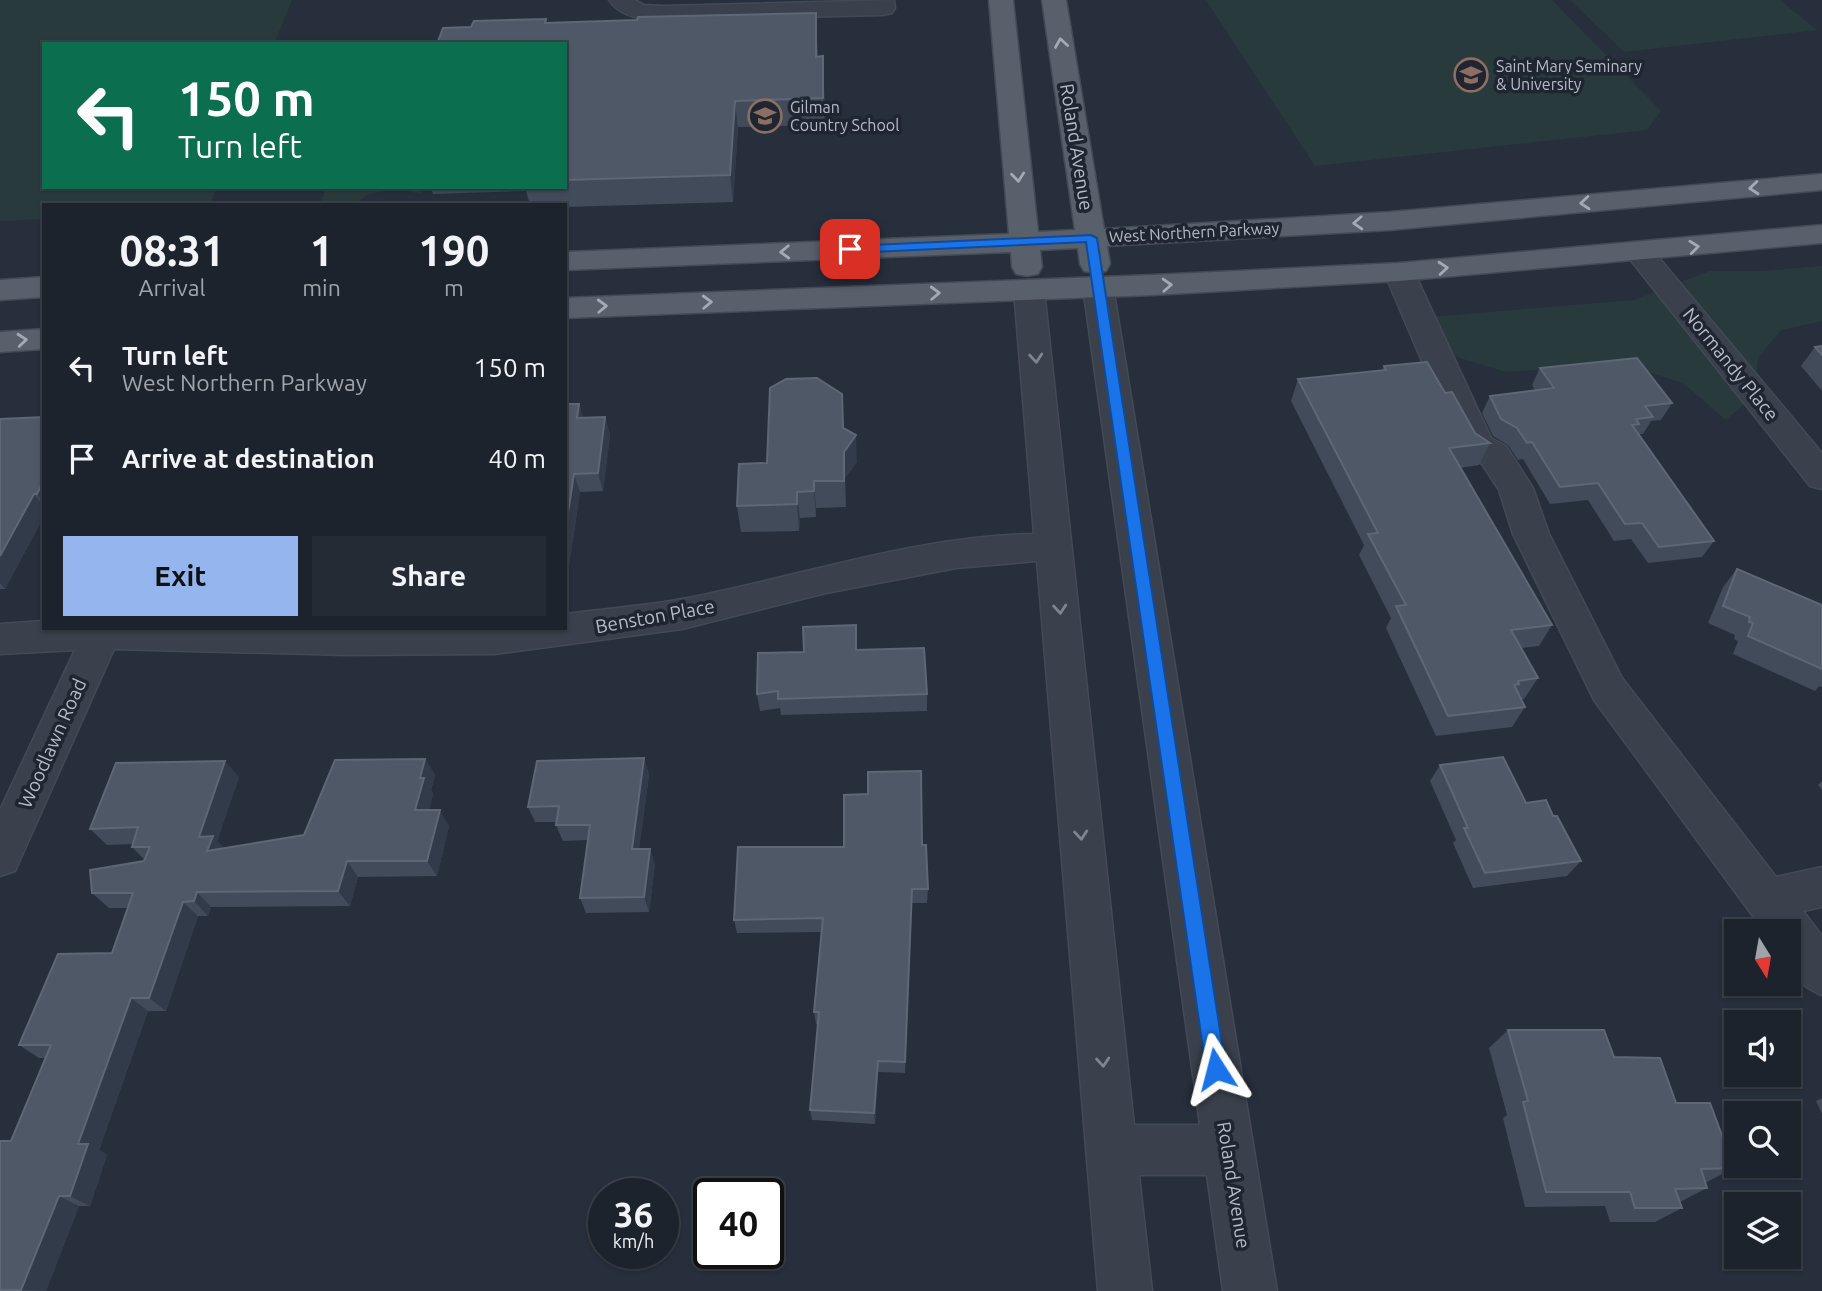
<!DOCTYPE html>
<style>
:root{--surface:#1d232d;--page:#252b35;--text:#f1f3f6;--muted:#a0a4aa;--line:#3b4049;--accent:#95b5ee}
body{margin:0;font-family:Ubuntu,sans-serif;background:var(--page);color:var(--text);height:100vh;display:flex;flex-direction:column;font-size:26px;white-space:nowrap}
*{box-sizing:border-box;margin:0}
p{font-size:23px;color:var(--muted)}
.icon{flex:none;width:38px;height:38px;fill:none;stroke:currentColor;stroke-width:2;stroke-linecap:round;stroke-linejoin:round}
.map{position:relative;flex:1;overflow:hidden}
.drawer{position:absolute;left:42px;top:203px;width:525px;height:427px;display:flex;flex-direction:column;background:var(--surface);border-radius:0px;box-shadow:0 2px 5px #0004,0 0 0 2px var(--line)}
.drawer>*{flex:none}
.guide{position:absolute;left:42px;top:42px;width:525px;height:147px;border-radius:0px;box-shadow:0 2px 5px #0004,0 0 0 2px var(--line);background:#0b6e4f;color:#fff;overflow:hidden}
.needle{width:46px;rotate:169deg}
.buttons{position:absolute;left:1724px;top:919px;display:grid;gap:14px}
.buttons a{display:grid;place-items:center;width:77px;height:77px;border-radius:0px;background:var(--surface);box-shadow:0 2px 5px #0004,0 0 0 2px var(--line);font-size:35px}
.speed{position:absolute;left:588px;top:1178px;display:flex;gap:14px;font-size:35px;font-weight:700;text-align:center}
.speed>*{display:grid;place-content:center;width:91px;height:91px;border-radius:50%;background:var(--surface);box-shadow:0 2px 5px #0004,0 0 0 2px var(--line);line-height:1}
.speed small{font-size:18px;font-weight:400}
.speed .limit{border:4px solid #111;border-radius:10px;background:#fff;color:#111}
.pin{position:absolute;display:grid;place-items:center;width:60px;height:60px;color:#fff;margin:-30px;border-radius:14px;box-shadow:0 4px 10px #0006}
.me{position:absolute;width:77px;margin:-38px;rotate:351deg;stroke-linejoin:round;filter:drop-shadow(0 0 5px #0008)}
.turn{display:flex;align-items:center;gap:24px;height:147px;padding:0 21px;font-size:32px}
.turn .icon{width:91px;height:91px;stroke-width:2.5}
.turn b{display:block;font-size:49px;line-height:60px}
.eta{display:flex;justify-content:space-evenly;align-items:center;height:119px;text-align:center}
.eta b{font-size:42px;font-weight:700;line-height:49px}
.action{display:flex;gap:14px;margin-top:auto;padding:14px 21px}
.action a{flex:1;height:80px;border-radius:0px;background:var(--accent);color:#111;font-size:28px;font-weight:700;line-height:80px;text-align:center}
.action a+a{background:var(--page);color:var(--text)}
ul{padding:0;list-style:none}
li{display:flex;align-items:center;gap:21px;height:91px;padding:0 21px}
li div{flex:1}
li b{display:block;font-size:26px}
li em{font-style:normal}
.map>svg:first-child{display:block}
.green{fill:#293a3d}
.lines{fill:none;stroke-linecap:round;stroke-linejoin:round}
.minor-casing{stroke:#434a55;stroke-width:3}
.major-casing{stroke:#434a55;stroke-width:3}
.minor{fill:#3a414c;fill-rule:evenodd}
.major{fill:#58606c;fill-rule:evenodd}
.wall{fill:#424b5a}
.shaded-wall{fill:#323b49}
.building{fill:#4e5866;stroke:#5e6775;stroke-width:2}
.oneway{stroke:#a3aab5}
.oneway2{stroke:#7e8590}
.route{fill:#1a73e8;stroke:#114b97;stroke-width:2}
.labels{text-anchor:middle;stroke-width:7;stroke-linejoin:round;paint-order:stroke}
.far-poi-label{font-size:16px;fill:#b6bcc7;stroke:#1f2631;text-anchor:start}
.far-street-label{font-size:16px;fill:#b6bcc7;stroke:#1f2631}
.street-label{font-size:19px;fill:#b6bcc7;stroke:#1f2631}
</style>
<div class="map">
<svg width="1822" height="1291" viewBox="0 0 1822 1291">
<rect width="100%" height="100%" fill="#272f3c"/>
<g class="green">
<polygon points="0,0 292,0 274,44 44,44 44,187 217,187 210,205 44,205 44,219 0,221"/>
<polygon points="1206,0 1552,0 1661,111 1647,130 1315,166"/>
<polygon points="1570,0 1780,0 1817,30 1624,52"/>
<polygon points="326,187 424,187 422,194 401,190 385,191 366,195 354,205 320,205"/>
<polygon points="1822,266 1822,321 1781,330 1758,358 1755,394 1726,420 1683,383 1622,364 1506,372 1447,354 1429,317 1634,300 1710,271 1764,271"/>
</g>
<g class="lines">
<defs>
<g id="minor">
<path d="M609 0H635L644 5 664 6 894 0 895 8 892 13 883 15 658 20C639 20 620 16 609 0Z"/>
<polygon points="1639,243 1649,246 1822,453 1822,489 1810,486 1629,258 1624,252 1629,246"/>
<path d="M1399 263 1410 265 1414 272 1491 438 1506 446 1533 488 1549 534 1622 678 1776 877 1822 867V907L1803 911 1822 936V995C1788 981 1788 964 1788 931H1764L1594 700 1513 534 1499 490 1482 464 1467 454 1444 413 1384 272 1388 265Z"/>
<path d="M1098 277 1109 280 1113 287 1277 1291H1223L1207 1175H1139L1152 1291H1098L1037 561 956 568 826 593 682 629 494 654 347 655 114 649 15 871 0 876V810L75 650 0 654V624L44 621V628H565V614C604 609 644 606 682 599 800 577 914 536 1034 534L1014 290 1018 283 1029 280 1040 283 1044 290 1134 1125H1200L1083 287 1087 280Z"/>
</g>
<g id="major">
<polygon points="989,0 1013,0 1038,232 1075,230 1042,0 1066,0 1104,229 1390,212 1822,174 1822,190 1390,230 1107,246 1110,264 1106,271 1095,273 1084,271 1080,264 1078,248 1040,250 1042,267 1038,274 1027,276 1016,274 1012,267 1011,252 565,270 565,252 1009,234"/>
<polygon points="1822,225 1822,243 1399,281 1153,295 565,318 565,298 1153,275 1399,263"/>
<polygon points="44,277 44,297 0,300 0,280"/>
<polygon points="44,329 44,349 0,352 0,332"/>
</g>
</defs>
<use href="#minor" class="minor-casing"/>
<use href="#major" class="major-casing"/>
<use href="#minor" class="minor"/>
<use href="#major" class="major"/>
</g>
<g class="wall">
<polygon points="546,19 547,22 817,39 818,57 824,83 825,125 738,127 733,202 565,207 565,205 530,205 526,191 433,194 430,187 565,187 565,44 471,27"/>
<polygon points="1822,346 1822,391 1801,366 1815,347"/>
<polygon points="1384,366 1445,393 1475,433 1490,443 1479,465 1460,468 1552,625 1539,646 1521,648 1538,678 1524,699 1521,699 1525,707 1512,727 1436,736 1386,628 1391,618 1359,555 1364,545 1291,401 1298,379 1382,370"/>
<polygon points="1540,368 1672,403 1661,420 1651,421 1643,434 1639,434 1714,541 1702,557 1648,563 1631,539 1614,541 1588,500 1550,504 1523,459 1518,460 1508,445 1493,436 1482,413 1490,396 1535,390 1532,385"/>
<polygon points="565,404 579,404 583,418 605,417 610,435 603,491 580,492 568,572 565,573"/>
<polygon points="44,417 44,516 5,589 0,589 0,419"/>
<polygon points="844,428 857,462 845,478 846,507 816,508 816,517 800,518 799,531 741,532 737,506 767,463"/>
<polygon points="1737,569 1822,605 1822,687 1819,686 1815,691 1733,654 1738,641 1734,639 1735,635 1708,623 1723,587"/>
<polygon points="857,650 927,694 927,711 781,715 780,708 760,711 757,694"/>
<polygon points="644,758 649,775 639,849 655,864 649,912 586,913 580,898 588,840 563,841 556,825 556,822 535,822 528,807"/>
<polygon points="425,759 435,775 431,790 433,794 429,810 449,826 437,876 358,877 350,906 211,907 208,916 198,916 166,1011 148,1011 99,1150 107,1155 90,1206 79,1206 46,1291 0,1291 0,1141 11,1141 46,1058 39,1058 19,1045 112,953 128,908 109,908 92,893 144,861 145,860 132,847 133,844 107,845 90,829 239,777 217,841 224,848 304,835"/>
<polygon points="1440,765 1553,816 1581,861 1567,876 1473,888 1453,843 1456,840 1430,781"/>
<polygon points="1822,781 1822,790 1818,785"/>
<polygon points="868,794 922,845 928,889 927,903 912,903 905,1073 878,1072 875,1124 812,1120 810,1110 818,1025 816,1024 814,1012 822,932 737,933 734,920 844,847"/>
<polygon points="1508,1030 1614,1057 1676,1103 1734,1168 1705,1183 1707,1188 1680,1202 1682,1208 1655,1222 1610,1222 1605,1206 1525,1207 1503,1118 1507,1115 1489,1048"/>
<polygon points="1822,1098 1822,1114 1816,1101"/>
</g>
<g class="shaded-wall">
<polygon points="823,56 824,83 825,125 823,98"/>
<polygon points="735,101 738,127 733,202 730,175"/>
<polygon points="579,404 584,423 577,418"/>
<polygon points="605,417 610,435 603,491 598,473"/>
<polygon points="856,435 857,462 845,478 846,507 844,452"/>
<polygon points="574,474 580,492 568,572 565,564 565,533"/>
<polygon points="44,480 44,502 37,494"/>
<polygon points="814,481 816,508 816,517 814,491"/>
<polygon points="797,492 800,518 799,531 797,504"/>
<polygon points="34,494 44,507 44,516 5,589 0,583 0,556"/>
<polygon points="644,758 649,775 637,865 632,849"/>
<polygon points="425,759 435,775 431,790 433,794 425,826 415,810 420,778"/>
<polygon points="225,761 239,777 217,841 227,851 207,851 199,837"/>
<polygon points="440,810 449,826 437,876 427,861"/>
<polygon points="650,849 655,864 649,912 644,897"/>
<polygon points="347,861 358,877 350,906 338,891"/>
<polygon points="197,892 211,907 208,916 194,901"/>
<polygon points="183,902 198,916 166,1011 149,998"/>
<polygon points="131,998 148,1011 99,1150 107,1155 90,1206 70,1196 78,1144"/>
<polygon points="878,1061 878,1072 875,1124 874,1113"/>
<polygon points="59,1196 79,1206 46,1291 21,1290"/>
</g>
<g class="building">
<polygon points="816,13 816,57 823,56 823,98 735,101 730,175 565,180 565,44 437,44 443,28 471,27 474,21 546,19 545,23 637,20 638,17"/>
<polygon points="1822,346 1822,355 1815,347"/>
<polygon points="1637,358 1672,403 1645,406 1653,417 1636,419 1639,424 1632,425 1714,541 1659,547 1642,523 1625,524 1598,483 1560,487 1532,442 1527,443 1517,428 1501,419 1490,396 1554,388 1540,368"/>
<polygon points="1427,362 1445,393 1452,392 1475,433 1490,443 1449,448 1552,625 1511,630 1538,678 1518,681 1519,684 1514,685 1525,707 1448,716 1396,606 1406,605 1368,534 1378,533 1298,379 1386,370 1384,366"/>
<polygon points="817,378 842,394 843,428 856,435 844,452 844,481 814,481 814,491 797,492 797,504 737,506 739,464 767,463 770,388 786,379"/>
<polygon points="565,404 579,404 577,418 605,417 598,473 574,474 565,533"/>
<polygon points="44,417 44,480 37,494 34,494 0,556 0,419"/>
<polygon points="1737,569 1822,605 1822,669 1748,636 1753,623 1749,622 1750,617 1723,606"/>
<polygon points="856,625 856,650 924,648 927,694 778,699 778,691 757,694 758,653 804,652 803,627"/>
<polygon points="1503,757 1526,803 1546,800 1553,816 1557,816 1581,861 1485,873 1464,828 1468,828 1440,765"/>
<polygon points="644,758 632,849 650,849 644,897 580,898 590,825 556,825 559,806 528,807 537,761"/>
<polygon points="425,759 420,778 424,778 415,810 440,810 427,861 347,861 338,891 197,892 194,901 183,902 149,998 131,998 78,1144 88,1144 70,1196 59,1196 21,1290 0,1290 0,1141 11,1141 51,1045 19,1045 58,954 112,953 133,893 92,893 90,870 144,861 150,847 132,847 138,827 90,829 116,763 225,761 199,837 213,836 207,851 304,835 335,760"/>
<polygon points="921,771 922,845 926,845 928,889 912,889 905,1062 878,1061 874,1113 810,1110 819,1012 814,1012 823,918 734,920 738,847 844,847 844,795 868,794 868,772"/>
<polygon points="1508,1030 1604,1030 1614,1057 1660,1058 1676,1103 1710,1103 1734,1168 1701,1169 1707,1188 1675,1189 1682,1208 1635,1208 1630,1192 1546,1192 1523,1102 1528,1101"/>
</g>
<defs><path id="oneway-chevron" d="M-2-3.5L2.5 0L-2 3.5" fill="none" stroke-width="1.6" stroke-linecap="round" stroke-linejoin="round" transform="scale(1.75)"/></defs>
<g class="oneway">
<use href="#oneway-chevron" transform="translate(1061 43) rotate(-99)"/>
<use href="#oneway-chevron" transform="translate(1018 177) rotate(84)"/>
<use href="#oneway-chevron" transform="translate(1754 188) rotate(175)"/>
<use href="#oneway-chevron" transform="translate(1585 203) rotate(175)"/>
<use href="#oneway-chevron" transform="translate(1358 223) rotate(177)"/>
<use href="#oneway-chevron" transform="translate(1694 247) rotate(-6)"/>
<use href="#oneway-chevron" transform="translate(785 252) rotate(178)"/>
<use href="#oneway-chevron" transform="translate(1443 268) rotate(-5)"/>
<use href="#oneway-chevron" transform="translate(1167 285) rotate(-3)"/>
<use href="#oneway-chevron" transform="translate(935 293) rotate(-2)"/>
<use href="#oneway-chevron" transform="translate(707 302) rotate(-2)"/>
<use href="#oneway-chevron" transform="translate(602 306) rotate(-2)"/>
<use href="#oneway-chevron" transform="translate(22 340) rotate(-5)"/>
</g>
<g class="oneway2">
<use href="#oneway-chevron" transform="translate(1036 358) rotate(85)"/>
<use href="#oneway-chevron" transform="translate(1060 609) rotate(85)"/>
<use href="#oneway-chevron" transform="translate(1081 835) rotate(85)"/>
<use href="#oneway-chevron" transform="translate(1103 1062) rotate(85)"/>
</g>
<polygon class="route" points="1091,235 1097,238 1226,1069 1223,1076 1216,1079 1209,1076 1206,1069 1086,242 850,253 844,249 850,246"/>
<defs>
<symbol id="university-ring" viewBox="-11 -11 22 22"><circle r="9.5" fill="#1f2631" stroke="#8d6e63" stroke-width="1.5"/><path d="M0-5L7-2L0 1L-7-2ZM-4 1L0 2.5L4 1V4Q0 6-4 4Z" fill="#8d6e63"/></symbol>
<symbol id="school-ring" viewBox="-11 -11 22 22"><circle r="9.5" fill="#1f2631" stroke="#8d6e63" stroke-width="1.5"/><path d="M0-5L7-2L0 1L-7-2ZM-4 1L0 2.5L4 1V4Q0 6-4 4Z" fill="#8d6e63"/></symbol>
</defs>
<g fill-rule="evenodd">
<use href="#university-ring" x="1452" y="56" width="38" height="38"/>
<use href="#school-ring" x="746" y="97" width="38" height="38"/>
</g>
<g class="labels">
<g class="far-poi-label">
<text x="1496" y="72">Saint Mary Seminary<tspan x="1496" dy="18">&amp; University</tspan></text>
<text x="790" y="113">Gilman<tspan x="790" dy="18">Country School</tspan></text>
</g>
<g class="far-street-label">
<text transform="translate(1194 232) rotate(-3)" y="6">West Northern Parkway</text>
</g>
<g class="street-label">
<text transform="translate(1077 147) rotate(81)" y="7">Roland Avenue</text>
<text transform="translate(1731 364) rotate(51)" y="7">Normandy Place</text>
<text transform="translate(655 616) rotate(-10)" y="7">Benston Place</text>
<text transform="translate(52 743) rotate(-66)" y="7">Woodlawn Road</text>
<text transform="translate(1234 1185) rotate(81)" y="7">Roland Avenue</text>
</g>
</g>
</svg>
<div class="buttons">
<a><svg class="needle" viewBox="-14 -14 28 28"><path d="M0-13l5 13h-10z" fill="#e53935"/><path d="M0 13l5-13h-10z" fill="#a0a4aa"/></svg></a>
<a><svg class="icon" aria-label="sound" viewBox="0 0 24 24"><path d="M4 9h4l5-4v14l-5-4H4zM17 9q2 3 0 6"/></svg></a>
<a><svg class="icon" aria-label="search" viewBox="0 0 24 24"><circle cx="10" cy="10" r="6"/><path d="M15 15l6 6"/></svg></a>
<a><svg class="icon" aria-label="layers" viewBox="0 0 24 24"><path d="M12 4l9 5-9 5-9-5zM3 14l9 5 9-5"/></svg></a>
</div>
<div class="speed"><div>36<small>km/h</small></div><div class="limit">40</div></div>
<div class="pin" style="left:850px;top:249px;background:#d93025"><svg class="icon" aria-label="arrive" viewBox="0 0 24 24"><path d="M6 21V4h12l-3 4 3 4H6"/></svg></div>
<svg class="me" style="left:1216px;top:1069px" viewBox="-20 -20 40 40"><path d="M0-17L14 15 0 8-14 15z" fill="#1a73e8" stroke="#fff" stroke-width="4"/></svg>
<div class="guide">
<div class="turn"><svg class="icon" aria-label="left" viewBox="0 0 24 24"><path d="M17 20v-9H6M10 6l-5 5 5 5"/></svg><div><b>150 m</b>Turn left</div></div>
</div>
<section class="drawer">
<div class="eta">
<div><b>08:31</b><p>Arrival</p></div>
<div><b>1</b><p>min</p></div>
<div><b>190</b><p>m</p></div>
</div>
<ul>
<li><svg class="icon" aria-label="left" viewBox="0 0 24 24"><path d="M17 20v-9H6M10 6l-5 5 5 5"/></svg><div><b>Turn left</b><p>West Northern Parkway</p></div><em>150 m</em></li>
<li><svg class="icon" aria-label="arrive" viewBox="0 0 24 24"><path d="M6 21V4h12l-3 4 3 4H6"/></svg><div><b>Arrive at destination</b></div><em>40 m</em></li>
</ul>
<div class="action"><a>Exit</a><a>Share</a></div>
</section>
</div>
